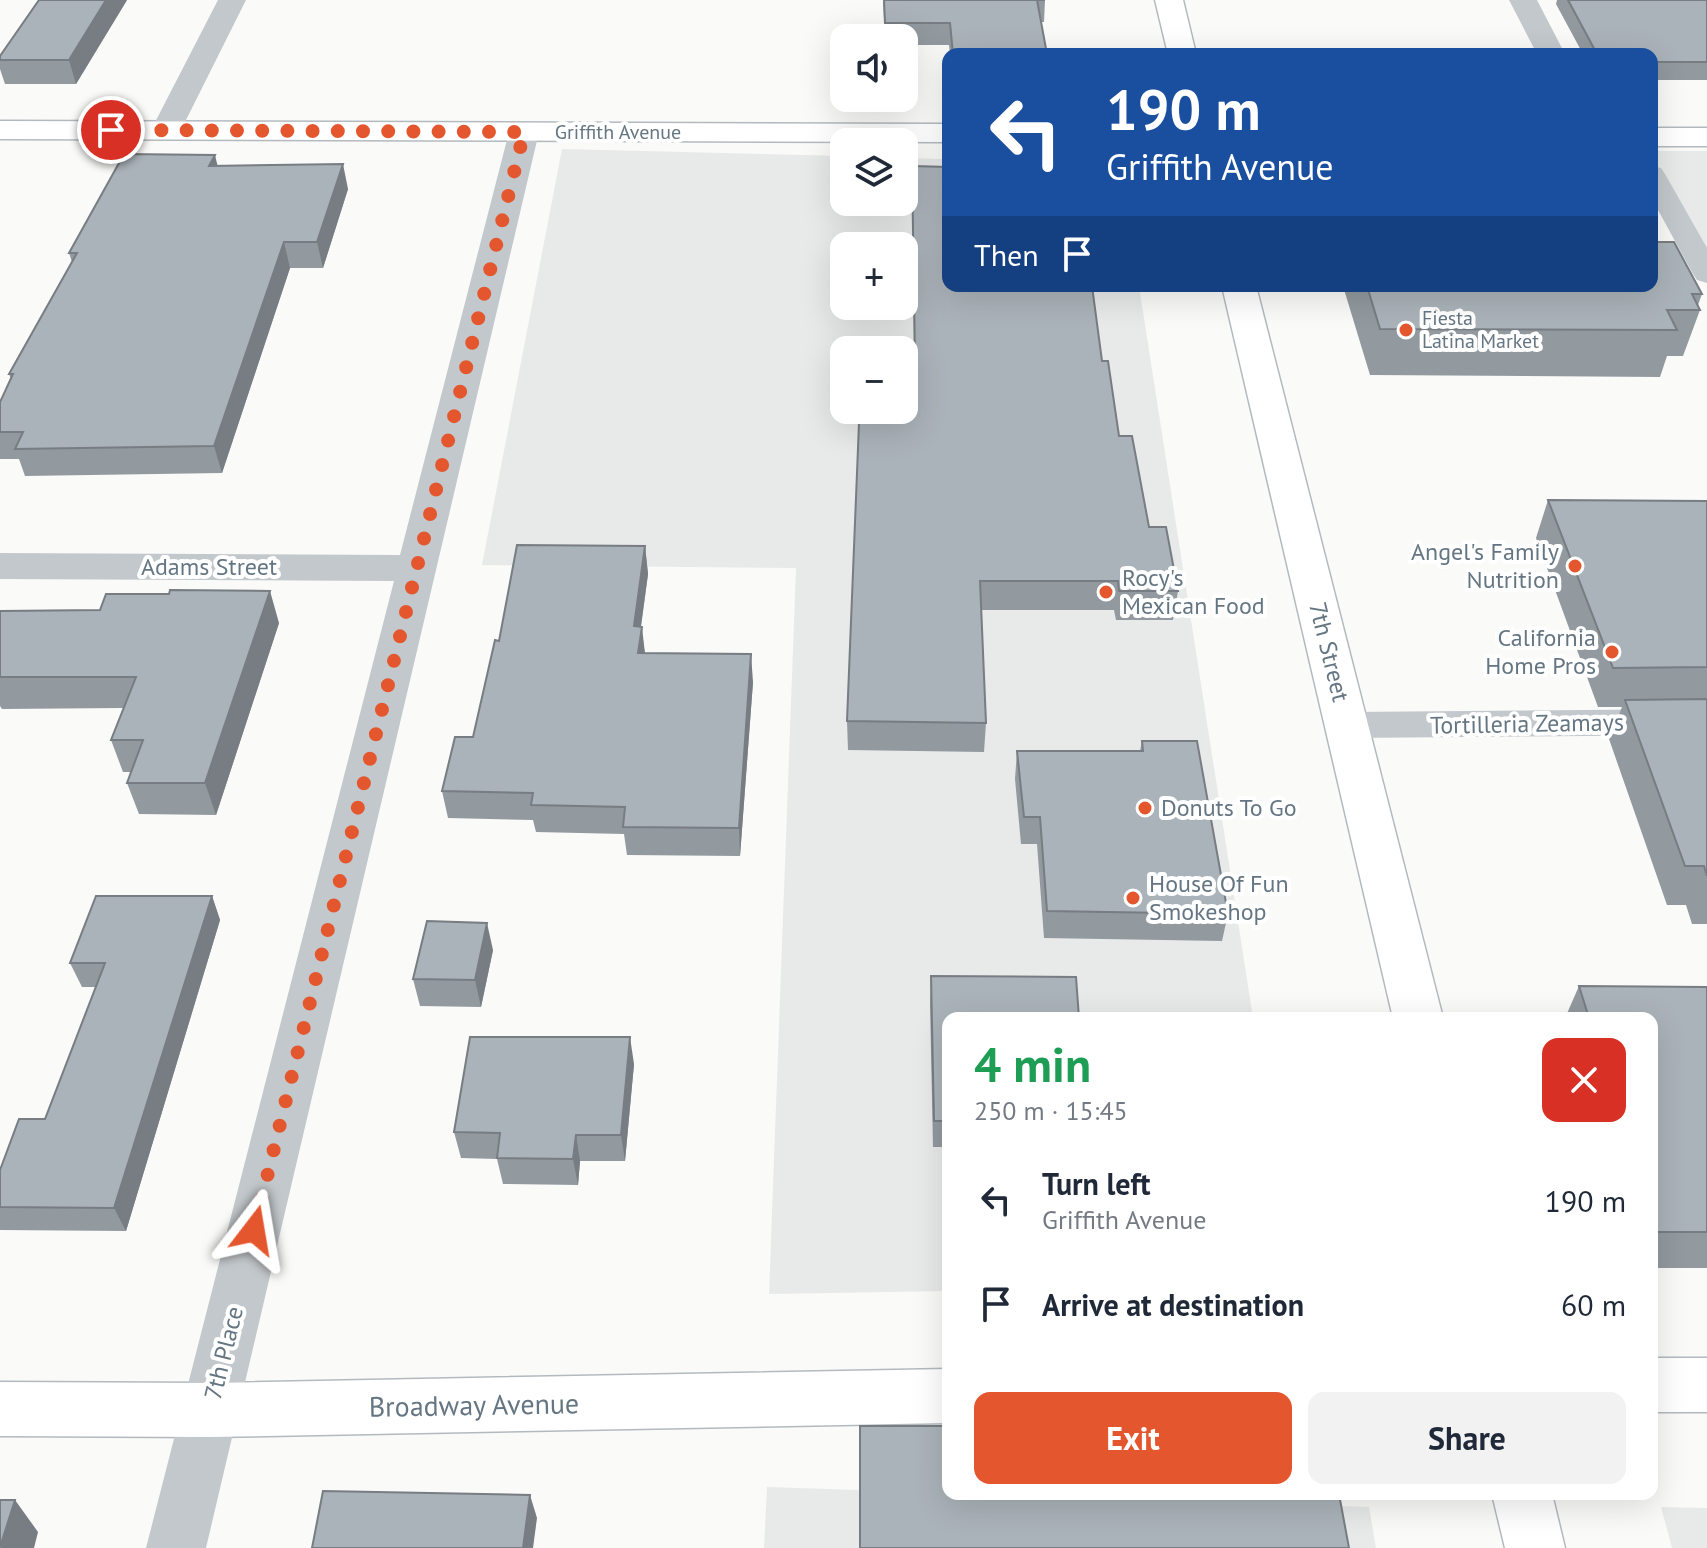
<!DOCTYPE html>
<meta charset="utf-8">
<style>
:root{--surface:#fff;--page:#f2f2f3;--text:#1f2937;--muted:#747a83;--accent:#e4572e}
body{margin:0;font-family:"PT Sans",sans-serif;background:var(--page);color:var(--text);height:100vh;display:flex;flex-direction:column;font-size:30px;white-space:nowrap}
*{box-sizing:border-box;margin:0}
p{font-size:26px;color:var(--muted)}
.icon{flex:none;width:44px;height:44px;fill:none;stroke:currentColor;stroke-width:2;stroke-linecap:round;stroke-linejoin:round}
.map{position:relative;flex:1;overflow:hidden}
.details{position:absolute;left:942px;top:1012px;width:716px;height:488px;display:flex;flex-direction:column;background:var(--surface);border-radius:16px;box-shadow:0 8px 32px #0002}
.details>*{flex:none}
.top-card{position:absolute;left:942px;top:48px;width:716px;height:244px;border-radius:16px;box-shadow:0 8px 32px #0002;background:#1a4fa0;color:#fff;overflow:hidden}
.buttons{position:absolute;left:830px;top:24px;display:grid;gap:16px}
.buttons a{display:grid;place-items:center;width:88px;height:88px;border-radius:16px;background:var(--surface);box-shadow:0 8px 32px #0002;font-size:40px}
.pin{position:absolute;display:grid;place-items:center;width:68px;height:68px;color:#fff;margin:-34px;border:4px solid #fff;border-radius:50%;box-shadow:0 2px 8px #0007}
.me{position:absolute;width:88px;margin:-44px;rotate:14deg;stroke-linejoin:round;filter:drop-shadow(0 0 6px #0008)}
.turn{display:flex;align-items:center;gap:28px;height:168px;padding:0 32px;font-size:36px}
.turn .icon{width:104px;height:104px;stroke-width:2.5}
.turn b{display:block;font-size:56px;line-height:68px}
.then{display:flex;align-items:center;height:76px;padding:0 32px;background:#0003;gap:16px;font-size:30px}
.round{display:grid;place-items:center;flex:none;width:84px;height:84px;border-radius:16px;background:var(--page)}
.overview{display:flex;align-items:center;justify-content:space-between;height:136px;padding:0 32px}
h1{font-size:48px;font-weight:700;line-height:60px;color:#1e9e55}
.action{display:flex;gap:16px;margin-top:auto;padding:16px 32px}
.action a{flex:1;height:92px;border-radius:16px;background:var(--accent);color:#fff;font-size:32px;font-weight:700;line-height:92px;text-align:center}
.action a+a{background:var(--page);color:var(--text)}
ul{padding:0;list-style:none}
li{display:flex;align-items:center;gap:24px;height:104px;padding:0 32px}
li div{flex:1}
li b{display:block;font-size:30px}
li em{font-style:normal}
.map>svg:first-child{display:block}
.built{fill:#e8e9e9;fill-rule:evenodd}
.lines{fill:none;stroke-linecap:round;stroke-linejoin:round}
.secondary-casing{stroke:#b3babf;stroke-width:3}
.lane{fill:#c3c8cc;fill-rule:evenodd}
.street{fill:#c3c8cc;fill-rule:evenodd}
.secondary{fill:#fff;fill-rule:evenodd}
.wall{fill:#929a9f}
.shaded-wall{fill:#777d82}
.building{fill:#aab3b9;stroke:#777d82;stroke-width:2}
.route{stroke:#e4572e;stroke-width:14;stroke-dasharray:0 25.2}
.poi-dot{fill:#e4572e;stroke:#fff;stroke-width:3}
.labels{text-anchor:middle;stroke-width:8;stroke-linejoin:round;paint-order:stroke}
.far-street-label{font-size:20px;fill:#657683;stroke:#fff}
.far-poi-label{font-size:20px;fill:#657683;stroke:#fff;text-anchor:start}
.poi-label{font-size:24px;fill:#657683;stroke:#fff;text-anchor:start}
.street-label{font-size:24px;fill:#657683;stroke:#fff}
.near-street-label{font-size:28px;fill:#657683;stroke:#fff}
</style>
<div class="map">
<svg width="1707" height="1548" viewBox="0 0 1707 1548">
<rect width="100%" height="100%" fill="#fafaf8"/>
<g class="built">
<path d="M562 149 844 156V202H904V158L948 159V286H1139L1253 1018H948V1291L769 1294 796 568 482 565ZM844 246H904V306H844ZM844 350H904V410H844Z"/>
<polygon points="1652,151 1707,151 1707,273 1652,174"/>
<polygon points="767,1487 1369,1507 1376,1548 764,1548"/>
<polygon points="1661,1507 1707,1508 1707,1548 1672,1548"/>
</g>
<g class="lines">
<defs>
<g id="secondary">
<polygon points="1155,0 1183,0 1196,54 1168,54"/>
<polygon points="0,121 948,124 948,142 0,139"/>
<rect x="1652" y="128" width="55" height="18"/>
<polygon points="1222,286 1256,286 1443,1018 1393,1018"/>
<rect x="1652" y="1358" width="55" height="54"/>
<polygon points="948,1369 948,1423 210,1437 0,1436 0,1382 210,1383"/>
<polygon points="1492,1494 1552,1494 1565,1548 1505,1548"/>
</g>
</defs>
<use href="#secondary" class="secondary-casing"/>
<g class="lane">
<polygon points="1652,166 1661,168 1665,174 1707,248 1707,283 1697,280 1693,274 1652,199"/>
<polygon points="1707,709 1707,735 1347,738 1334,734 1328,725 1334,716 1347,712"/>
</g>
<g class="street">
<polygon points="218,0 246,0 181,130 177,136 166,139 155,136 151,130"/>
<polygon points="1509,0 1537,0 1565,54 1537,54"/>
<polygon points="524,123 535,126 539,132 206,1548 146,1548 394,581 0,579 0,553 400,555 509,132 513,126"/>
</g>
<use href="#secondary" class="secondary"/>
</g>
<g class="wall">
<polygon points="127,0 76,84 5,84 0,69 0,56"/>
<polygon points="883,0 1045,0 1044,22 1041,22 1047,54 950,54 949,45 904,45 904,38 885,38"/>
<polygon points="1557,0 1707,0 1707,80 1652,80 1652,54 1583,54 1556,4"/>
<polygon points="218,166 348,189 323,268 290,268 222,473 25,476 19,459 0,459 0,402 11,379 9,374 72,262 69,253"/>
<polygon points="912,166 1102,361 1119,436 1149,527 1178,591 1173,620 1116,620 1114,610 981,610 986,723 984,752 848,750 847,721 899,423 899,410 904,410 914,360"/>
<polygon points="1343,286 1652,286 1702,294 1698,305 1700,310 1683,356 1667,356 1660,377 1370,375"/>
<polygon points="1548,500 1707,501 1707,924 1692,924 1686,905 1667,905 1609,739 1622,707 1598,707 1536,538"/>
<polygon points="645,546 648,574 641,627 645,654 753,682 740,856 627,855 624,834 536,832 533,820 448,818 442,791 473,737"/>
<polygon points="0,611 279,623 216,815 139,814 127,783 131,772 123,772 111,740 123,708 2,709 0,706"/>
<polygon points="1142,741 1228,914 1222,941 1044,938 1037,844 1021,844 1015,779 1017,751 1140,751"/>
<polygon points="212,896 220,920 126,1231 0,1230 0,1170 45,1119 96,987 82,987 70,963"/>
<polygon points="493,950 481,1007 420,1006 413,979"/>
<polygon points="931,976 948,1018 948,1147 933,1147 930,1003"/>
<polygon points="1579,986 1707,987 1707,1268 1652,1268 1652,1018 1565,1018"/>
<polygon points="634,1064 625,1161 580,1161 578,1185 503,1184 497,1159 461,1158 454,1132"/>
</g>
<g class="shaded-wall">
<polygon points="106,0 127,0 76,84 69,60"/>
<polygon points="215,155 221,180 209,166"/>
<polygon points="343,164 348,189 323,268 317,242"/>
<polygon points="284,242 290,268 222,473 214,446"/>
<polygon points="645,546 648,574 637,654 634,626"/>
<polygon points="270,591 279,623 216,815 205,783"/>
<polygon points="642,627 645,654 638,653"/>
<polygon points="751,654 753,682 740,856 739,828"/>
<polygon points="212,896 220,920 126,1231 114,1208"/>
<polygon points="487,923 493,950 481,1007 475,980"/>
<polygon points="630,1037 634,1064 625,1161 621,1135"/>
<polygon points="576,1135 580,1161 578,1185 573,1159"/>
<polygon points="530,1495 537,1518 533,1548 523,1548"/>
<polygon points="15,1500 38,1532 34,1548 0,1548"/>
</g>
<g class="building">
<polygon points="39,0 106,0 69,60 0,60 0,56"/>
<polygon points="884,0 1045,0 1037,0 1047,54 953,54 950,23 885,23"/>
<polygon points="1568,0 1707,0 1707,62 1652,62 1652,54 1597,54"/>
<polygon points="124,154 215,155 209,166 343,164 317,242 284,242 214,446 15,449 23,432 0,432 0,402 13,374 9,374 77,253 69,253"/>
<polygon points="912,166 948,167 948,286 1092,286 1102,361 1108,361 1119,436 1132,436 1149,527 1166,527 1178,591 1119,591 1118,581 980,581 986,723 847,721 859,423 900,423 900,410 904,410 904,360 915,360"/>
<polygon points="1652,242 1674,242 1702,294 1692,294 1700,310 1667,310 1677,330 1380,329 1367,286 1652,286"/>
<polygon points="1548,500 1707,501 1707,667 1613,668"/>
<polygon points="517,545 645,546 634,626 642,627 638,653 751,654 739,828 623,827 625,807 531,805 533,793 442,791 455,737 473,737 495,640 499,641"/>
<polygon points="170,590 270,591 205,783 127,783 143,740 111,740 136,677 0,677 0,611 100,610 106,594 169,594"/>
<polygon points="1707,699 1707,876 1704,866 1685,866 1625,700"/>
<polygon points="1142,741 1197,741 1228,914 1047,911 1040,817 1024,817 1017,751 1143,751"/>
<polygon points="96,896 212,896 114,1208 0,1207 0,1170 19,1119 45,1119 105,963 70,963"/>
<polygon points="427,921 487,923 475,980 413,979"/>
<polygon points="931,976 1076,977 1079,1018 948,1018 948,1121 934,1121"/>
<polygon points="1579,986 1707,987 1707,1232 1656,1232 1652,1220 1652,1018 1589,1018"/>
<polygon points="470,1037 630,1037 621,1135 576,1135 573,1159 497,1158 500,1133 454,1132"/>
<polygon points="860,1426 948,1426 948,1494 1339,1494 1349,1548 860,1548"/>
<polygon points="323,1491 530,1495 523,1548 312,1548"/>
<polygon points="0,1500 15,1500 0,1547"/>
</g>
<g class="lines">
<polyline class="route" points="111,130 524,132 254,1230"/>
</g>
<g class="poi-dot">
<circle cx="1406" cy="330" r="8"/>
<circle cx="1575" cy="566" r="8"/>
<circle cx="1106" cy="592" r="8"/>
<circle cx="1612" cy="652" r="8"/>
<circle cx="1145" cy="808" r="8"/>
<circle cx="1133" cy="898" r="8"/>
</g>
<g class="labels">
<g class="far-street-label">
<text x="618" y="139">Griffith Avenue</text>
</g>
<g class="far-poi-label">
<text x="1422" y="325">Fiesta<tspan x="1422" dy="23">Latina Market</tspan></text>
</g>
<g class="poi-label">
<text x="1559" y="560" text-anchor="end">Angel's Family<tspan x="1559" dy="28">Nutrition</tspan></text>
<text x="1122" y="586">Rocy's<tspan x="1122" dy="28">Mexican Food</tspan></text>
<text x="1596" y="646" text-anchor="end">California<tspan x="1596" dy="28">Home Pros</tspan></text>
<text x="1161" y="816">Donuts To Go</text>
<text x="1149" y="892">House Of Fun<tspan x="1149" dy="28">Smokeshop</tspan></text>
</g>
<g class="street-label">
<text x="209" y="575">Adams Street</text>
<text transform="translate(1329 652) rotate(76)" y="8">7th Street</text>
<text transform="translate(1527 724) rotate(-1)" y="8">Tortilleria Zeamays</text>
<text transform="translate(224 1353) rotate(-76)" y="8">7th Place</text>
</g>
<g class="near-street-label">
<text transform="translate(474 1405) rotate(-1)" y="10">Broadway Avenue</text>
</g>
</g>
</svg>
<div class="buttons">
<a><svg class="icon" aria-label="sound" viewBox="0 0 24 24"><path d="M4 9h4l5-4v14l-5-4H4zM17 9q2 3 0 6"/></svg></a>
<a><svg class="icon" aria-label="layers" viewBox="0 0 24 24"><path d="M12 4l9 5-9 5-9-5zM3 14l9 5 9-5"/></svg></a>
<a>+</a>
<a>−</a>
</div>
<div class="pin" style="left:111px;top:130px;background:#d93025"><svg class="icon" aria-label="arrive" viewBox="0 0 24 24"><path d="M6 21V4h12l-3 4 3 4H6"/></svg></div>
<svg class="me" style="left:254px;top:1230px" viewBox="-20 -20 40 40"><path d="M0-17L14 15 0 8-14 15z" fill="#e4572e" stroke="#fff" stroke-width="4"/></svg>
<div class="top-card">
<div class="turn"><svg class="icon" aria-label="left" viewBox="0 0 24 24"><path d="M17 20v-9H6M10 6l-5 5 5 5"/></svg><div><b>190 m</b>Griffith Avenue</div></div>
<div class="then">Then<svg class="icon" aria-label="arrive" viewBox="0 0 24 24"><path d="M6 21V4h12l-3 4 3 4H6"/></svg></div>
</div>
<section class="details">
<div class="overview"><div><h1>4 min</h1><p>250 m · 15:45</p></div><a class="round" style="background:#d93025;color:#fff"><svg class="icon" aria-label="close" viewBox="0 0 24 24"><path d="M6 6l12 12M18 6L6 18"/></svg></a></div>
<ul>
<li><svg class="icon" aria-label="left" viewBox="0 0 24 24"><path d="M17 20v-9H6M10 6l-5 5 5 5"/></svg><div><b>Turn left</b><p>Griffith Avenue</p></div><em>190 m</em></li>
<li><svg class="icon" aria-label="arrive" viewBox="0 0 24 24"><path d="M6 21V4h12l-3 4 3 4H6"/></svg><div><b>Arrive at destination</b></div><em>60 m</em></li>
</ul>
<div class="action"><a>Exit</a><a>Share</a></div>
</section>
</div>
